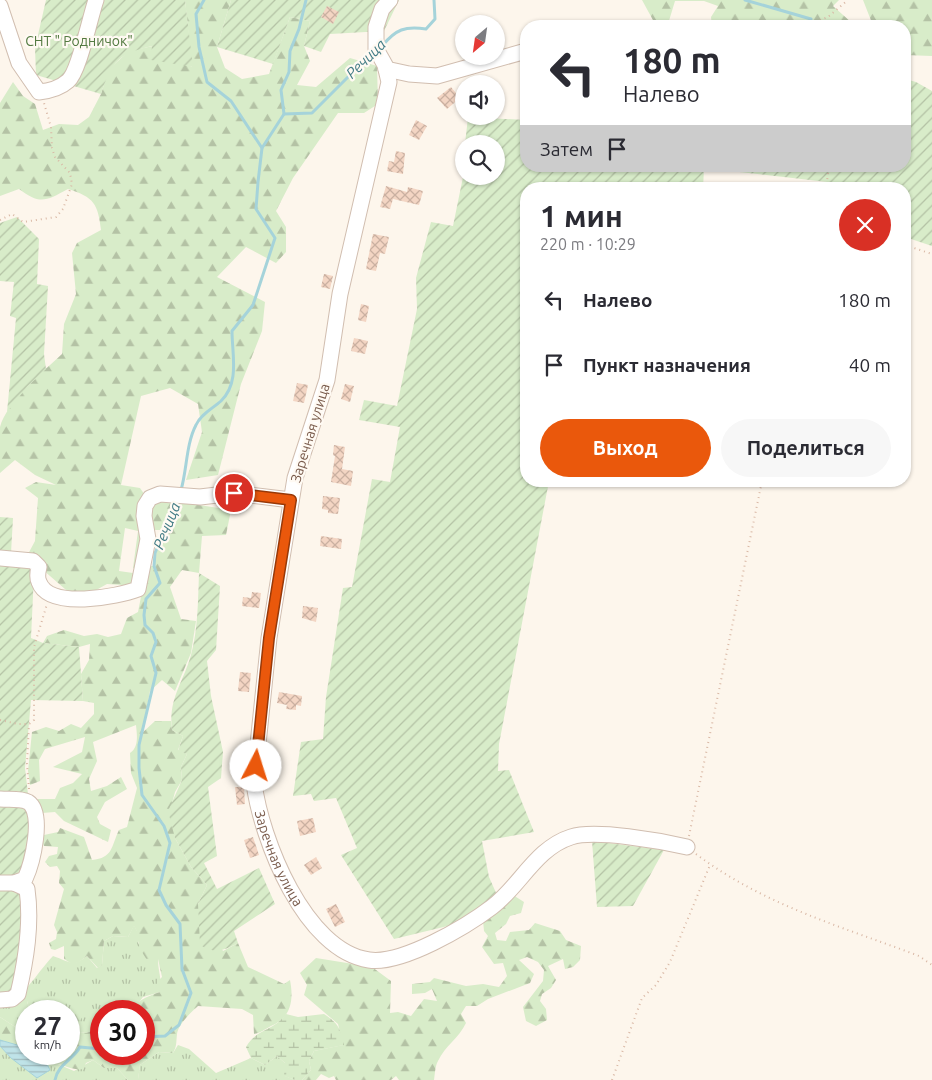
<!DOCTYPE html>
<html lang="ru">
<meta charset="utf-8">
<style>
:root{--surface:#fff;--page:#f7f7f7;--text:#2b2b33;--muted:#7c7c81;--accent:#ea580c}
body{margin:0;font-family:Ubuntu,sans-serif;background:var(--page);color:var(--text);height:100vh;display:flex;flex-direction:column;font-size:19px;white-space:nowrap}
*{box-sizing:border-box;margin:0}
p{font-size:16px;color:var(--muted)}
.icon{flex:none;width:28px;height:28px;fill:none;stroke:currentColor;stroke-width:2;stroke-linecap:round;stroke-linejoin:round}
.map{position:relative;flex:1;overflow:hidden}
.sheet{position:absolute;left:520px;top:182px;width:391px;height:305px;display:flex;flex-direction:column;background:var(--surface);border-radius:20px;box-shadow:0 1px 4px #0004}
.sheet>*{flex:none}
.banner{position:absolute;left:520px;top:20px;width:391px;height:152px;border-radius:20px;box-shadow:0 1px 4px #0004;background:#fff;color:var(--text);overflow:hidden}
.needle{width:32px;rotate:209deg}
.controls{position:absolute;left:455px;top:15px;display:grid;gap:10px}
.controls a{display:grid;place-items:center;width:50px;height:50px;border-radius:50%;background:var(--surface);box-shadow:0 1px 4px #0004;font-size:25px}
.speed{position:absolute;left:15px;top:1000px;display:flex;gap:10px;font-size:25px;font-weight:700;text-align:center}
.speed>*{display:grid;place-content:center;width:65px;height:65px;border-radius:50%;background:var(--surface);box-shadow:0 1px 4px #0004;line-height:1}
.speed small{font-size:12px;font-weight:400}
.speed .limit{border:8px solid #d22;background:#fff;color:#111}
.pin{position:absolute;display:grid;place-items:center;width:42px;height:42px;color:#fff;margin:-21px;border:2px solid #fff;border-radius:50%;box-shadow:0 1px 5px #0007}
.me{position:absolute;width:55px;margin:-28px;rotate:5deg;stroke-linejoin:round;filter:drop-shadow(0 0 4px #0008)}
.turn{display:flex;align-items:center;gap:18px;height:105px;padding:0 20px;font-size:22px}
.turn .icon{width:65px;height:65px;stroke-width:2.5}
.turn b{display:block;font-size:35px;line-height:42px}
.then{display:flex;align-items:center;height:48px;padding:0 20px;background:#0003;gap:10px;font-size:19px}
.round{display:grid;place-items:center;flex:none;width:52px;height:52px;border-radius:26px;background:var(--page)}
.overview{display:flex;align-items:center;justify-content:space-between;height:85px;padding:0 20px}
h1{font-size:30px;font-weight:600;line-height:38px}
.action{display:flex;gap:10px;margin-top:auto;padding:10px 20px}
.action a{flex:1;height:58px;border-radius:30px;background:var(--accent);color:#fff;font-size:20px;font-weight:600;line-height:58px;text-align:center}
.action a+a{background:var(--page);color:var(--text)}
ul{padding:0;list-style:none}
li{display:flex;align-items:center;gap:15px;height:65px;padding:0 20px}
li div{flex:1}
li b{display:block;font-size:19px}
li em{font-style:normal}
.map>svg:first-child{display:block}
.grass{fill:url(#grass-tufts)}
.forest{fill:url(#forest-firs);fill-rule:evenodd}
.wetland{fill:url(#wetland-marsh)}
.garden{fill:url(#garden-furrows)}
.water{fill:url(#water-rules);stroke:#a5d3da}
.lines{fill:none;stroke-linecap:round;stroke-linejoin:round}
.stream{stroke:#a5d3da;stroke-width:3}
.building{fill:url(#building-cross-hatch)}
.minor-casing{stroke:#d1beb0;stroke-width:17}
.path{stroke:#d9b8a5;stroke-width:2;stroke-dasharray:1 4;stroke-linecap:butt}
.minor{stroke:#fff;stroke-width:15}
.route-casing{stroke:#983908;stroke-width:12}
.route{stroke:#ea580c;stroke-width:9}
.labels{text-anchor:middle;stroke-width:4.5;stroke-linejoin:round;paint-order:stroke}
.park-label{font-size:14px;fill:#537a41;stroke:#fffaf3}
.street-label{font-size:14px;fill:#7a5c4d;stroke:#fffaf3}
.water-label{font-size:15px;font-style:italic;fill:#437c86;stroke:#fffaf3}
</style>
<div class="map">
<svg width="932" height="1080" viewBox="0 0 932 1080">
<defs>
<pattern id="grass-tufts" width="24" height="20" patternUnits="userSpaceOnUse" patternTransform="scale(1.25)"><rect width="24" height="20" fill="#d8ecc9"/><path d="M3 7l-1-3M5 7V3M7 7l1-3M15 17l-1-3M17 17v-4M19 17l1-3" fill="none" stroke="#b4c2a5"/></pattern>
<pattern id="forest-firs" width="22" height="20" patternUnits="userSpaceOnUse" patternTransform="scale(1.25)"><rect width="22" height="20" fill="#d8ecc9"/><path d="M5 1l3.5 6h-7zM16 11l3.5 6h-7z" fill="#b4c2a5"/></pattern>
<pattern id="wetland-marsh" width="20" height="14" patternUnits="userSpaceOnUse" patternTransform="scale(1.25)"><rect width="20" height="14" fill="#d8ecc9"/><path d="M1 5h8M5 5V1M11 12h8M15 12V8" fill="none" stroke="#b4c2a5"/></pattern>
<pattern id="garden-furrows" width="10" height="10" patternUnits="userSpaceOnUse" patternTransform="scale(1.25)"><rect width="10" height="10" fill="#d8ecc9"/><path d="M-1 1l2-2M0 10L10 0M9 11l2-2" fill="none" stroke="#b4c2a5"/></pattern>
<pattern id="water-rules" width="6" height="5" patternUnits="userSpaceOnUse" patternTransform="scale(1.25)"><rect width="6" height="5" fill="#bfe3e8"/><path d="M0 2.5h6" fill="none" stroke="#a0bbbe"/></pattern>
<pattern id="building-cross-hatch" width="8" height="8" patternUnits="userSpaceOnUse" patternTransform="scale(1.25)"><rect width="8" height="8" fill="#f3d5c3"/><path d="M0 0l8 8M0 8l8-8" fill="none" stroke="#cab0a1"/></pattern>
</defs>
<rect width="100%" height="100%" fill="#fdf6ec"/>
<g class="grass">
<path d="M134 925 138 933V943L158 959C158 972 162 977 160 992L143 997 137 1005 127 1011H101V1028L86 1033 80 1032 79 1022 69 1011H52L58 1007H43L41 1004 27 1001 30 1011H26V1034L0 1017V1008C25 997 35 975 53 956 69 961 72 968 87 956L97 968 102 965 104 941 113 936 128 937Z"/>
<polygon points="178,1045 189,1049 216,1073 251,1058 265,1065 277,1056 285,1063 285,1076 295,1080 131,1080 138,1079 140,1065 159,1052 173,1053"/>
<polygon points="0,1046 11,1058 53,1062 74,1071 93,1060 104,1068 117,1068 128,1080 0,1080"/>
</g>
<g class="forest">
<path d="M185 0H231L217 47 225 68 242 79 269 74 290 17 310 21 304 46 310 61 297 85 316 87 350 58 377 66 378 104 364 113H338L293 178 276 211 286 227V252L276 263 246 247 217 277 265 302 262 331 241 384 218 475 186 480 202 432 198 404 170 388 141 396 121 485 140 488 149 501 161 499 231 510 226 535 202 536 199 573 182 570 170 587 181 619 196 621 191 653 175 691 162 680 150 691 142 733 155 721H171L172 730 183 736 178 750 187 754 181 767 182 780 175 792 171 807 175 838 191 867 207 885 198 904 223 951 238 943 248 967 284 984 290 980C294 1000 291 1018 271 1026 265 1029 261 1033 254 1034L253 1015 242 1009 198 1006C191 1012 178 1025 177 1034 176 1043 177 1046 173 1053L159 1052 140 1065 138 1080H128L117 1068H104L93 1060 86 1063 83 1069C69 1071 60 1061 46 1063L42 1054H69V1012L71 1013 73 1003 84 1006 83 1016 79 1022 80 1032 86 1033 101 1028V1054H144V1011H127C138 1001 145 997 160 992L157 982 162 977 158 959 147 960C144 955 139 948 138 941 137 934 138 932 134 926L128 937 113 936 104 941 102 965 98 968 87 956 79 962 72 964 64 959V946L55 950 51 949 49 943 56 939 57 932 54 925 64 889 59 883 60 871 57 866 50 867 45 862 49 856 57 854 58 847 44 846 39 835 38 799H55L60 788 73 783 82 774 53 767 82 752 85 737 45 749 39 760 40 781 30 785 28 771 32 732 46 727 59 731 71 724 81 728 94 714V703L83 701 81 674 89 660 90 644 79 647 43 643 47 636 64 630 84 636 97 634 108 637 121 634 127 618 138 612 147 566H154L155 553 166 530H153L141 570 133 568 138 531 125 528 119 571 140 574 136 586 107 584 89 594 73 596 27 556 35 541 38 498 25 488 36 482 56 485 35 475 15 460 0 473C0 459 0 441 0 427 7 401 43 372 62 354L64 324 76 294 72 253 77 243 101 230C98 204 94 197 68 189 46 201 40 205 19 189L0 196V103L13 82 23 96 35 104 43 130 59 124 78 125 89 117 101 94 109 69 129 51 153 46 192 67ZM136 725C137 735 139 747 130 753L131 773 137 788 127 827 119 830C111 847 113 858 92 860L84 837 60 828 58 832 44 835 42 813 55 812 64 821 108 842 111 830 100 824 97 817 105 802 127 789 121 777 107 786 91 791 89 779 97 761 93 742Z"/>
<polygon points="642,0 839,0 833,6 852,23 861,26 721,26 720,23 712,26 711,17 718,6 704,1 675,1 668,24 654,22"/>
<polygon points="863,0 932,0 932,56 905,55 905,26 863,26 872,23"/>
<path d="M513 895 524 902 521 913 510 916 506 924 495 933 497 940 506 941 510 932 529 930 535 923 560 931 566 940 581 946 580 960 573 967 565 969 563 959 548 966 556 980 551 988 542 994 540 1001 546 1009 547 1020 536 1026 526 1021 523 1007 543 981 544 970 538 962 527 957 519 960 534 974 530 983 488 999 477 1006H466L461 1014 466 1023C459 1038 445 1046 438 1061 435 1066 435 1074 434 1080H399L396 1076 391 1080H336L334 1076 329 1078 321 1074 316 1080H302L311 1070 309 1061 314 1051 343 1045 338 1024 304 995 307 985 300 973 316 958 372 967 391 981 390 1013 398 1012 411 1016 424 999 437 1001 432 989 425 993 412 994V984L430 982 434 978 466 986 483 984 499 987 507 976 503 963 494 964 482 947 488 936 484 931 483 920Z"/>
<polygon points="31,995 40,996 43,1007 55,1002 58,1007 52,1011 30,1011 27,1001"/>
<polygon points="0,1017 26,1034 26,1049 0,1040"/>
</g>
<path class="wetland" d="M286 1014 298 1017 324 1014C339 1024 340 1028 344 1045L314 1051 309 1061 311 1070 302 1080H295L284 1076 285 1063 277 1056 265 1065 251 1058 246 1047C258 1027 273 1032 286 1014Z"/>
<g class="garden">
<path d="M46 0H185L193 67 151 60 152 46C118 54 112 61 101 94L36 75 35 48Z"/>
<polygon points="231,0 399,0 384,31 330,34 321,52 304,46 310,21 290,17 273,64 217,47"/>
<polygon points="905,79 916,82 932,91 932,246 905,237 905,189 835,189 836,183 704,168 703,189 526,189 526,481 549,481 499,744 498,771 509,770 534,832 482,841 489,877 497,895 460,923 394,939 341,855 357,848 336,798 314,801 311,794 293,796 301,742 323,739 326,697 343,588 352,587 372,479 390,482 400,427 359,420 364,400 397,406 417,309 416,278 431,222 453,226 464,172 464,176 496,176 496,144 465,144 468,117 526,120 526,166 905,166"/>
<polygon points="17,217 39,239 37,284 48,286 44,354 46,369 28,386 7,412 16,318 10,316 14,282 0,281 0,223"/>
<polygon points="0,517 13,518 11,553 27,556 34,574 31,638 43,643 79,647 83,701 31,700 25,768 30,812 29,839 20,873 24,892 15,994 0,993"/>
<path d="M199 573 220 586 216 650 207 661 211 696 223 752 221 778 208 787 217 856 204 863 217 889 259 868 275 904 234 931 238 943C223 951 215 954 200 945L198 904 207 885 191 867 175 838 168 811 182 780 181 767 187 754 178 751 183 736 172 730C168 699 183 683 191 655 198 629 198 600 199 573Z"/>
<polygon points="592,841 664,850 633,906 597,907"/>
</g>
<polygon class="water" points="0,1040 24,1047 26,1054 42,1054 50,1070 37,1078 11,1058 0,1046"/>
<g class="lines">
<g class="stream">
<polyline points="204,0 196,14 199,47 207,82 231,101 262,148"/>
<polyline points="745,0 811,19"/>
<path d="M382 46C396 29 405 26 426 29L435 19 434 0"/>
<polyline points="284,114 312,113 353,72 368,62 374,55"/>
<path d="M181 490C187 470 186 444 196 425 201 414 212 409 221 401 240 383 232 354 232 331L253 305 275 238 256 209 258 182 262 148 284 114 281 90 289 72 290 51 299 29 306 0"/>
<polyline points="144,1037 165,1036 179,1025 191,993 182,969 180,924 166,905 159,890 170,843 164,826 142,795 139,768 139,745 156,673 151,656 156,642 153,633 145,625 144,615 146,599 160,583 154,566 155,553 177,501"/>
<path d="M55 1080C58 1064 73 1060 80 1047L101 1049"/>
</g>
</g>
<g class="building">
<polygon points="327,6 339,12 333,24 321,17"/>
<polygon points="451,87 460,98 447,109 437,98"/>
<polygon points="416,120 427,126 419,140 409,135"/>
<polygon points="396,151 405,153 403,174 387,171 389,161 394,162"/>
<polygon points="386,186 407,192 408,187 423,191 419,205 393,199 390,209 380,207"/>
<polygon points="373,234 389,237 385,254 380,253 376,271 366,269"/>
<polygon points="324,274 333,276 330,289 321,287"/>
<polygon points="361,304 369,306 366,322 358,320"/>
<polygon points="354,338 368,341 365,354 351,351"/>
<polygon points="297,383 308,385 304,403 293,401"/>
<polygon points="345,384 354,386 350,402 341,399"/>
<polygon points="334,445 345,447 342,469 353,471 351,486 331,482 335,456 333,455"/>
<polygon points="323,496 340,498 338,514 328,513 328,510 322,509"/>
<polygon points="321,536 342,539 341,549 320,546"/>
<polygon points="252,592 261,593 259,608 242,606 243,597 251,598"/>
<polygon points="303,606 318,608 316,622 302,618"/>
<polygon points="240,672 251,673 249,692 238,691"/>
<polygon points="279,692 302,696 301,706 296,705 296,710 286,709 287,705 277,703"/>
<polygon points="235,787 244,787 245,804 237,805"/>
<polygon points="313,818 316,832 300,836 297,821"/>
<polygon points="253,837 259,855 250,858 244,840"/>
<polygon points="316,857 322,868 311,875 304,865"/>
<polygon points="336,904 345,922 335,927 326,909"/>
</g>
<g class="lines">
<defs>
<g id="minor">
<path id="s1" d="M390 0 382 9 376 27V49L385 65 389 82 340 294 327 380 295 478 269 638 254 783C261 839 305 951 369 960 402 965 467 926 492 907 520 886 536 848 571 837 595 829 661 841 687 847"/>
<path d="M0 6 19 63 39 92C49 91 59 89 68 81 79 72 90 17 96 0"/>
<polyline points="386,69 409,74 437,76 526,51"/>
<path d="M0 558 33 561 39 567C38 571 37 578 39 582 49 610 117 597 138 589L148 539 144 516 145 506 150 498 160 494 200 497 234 493 291 500"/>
<path d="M0 799C8 800 20 798 28 802 45 813 32 864 25 879L14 883H0"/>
<path d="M0 1000 12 999 18 994C26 960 32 924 27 889L14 883"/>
</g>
</defs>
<use href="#minor" class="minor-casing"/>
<g class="path">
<polyline points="806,26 828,17 848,0"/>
<polyline points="826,189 829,166"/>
<polyline points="0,220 12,214 23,222 56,217 63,209 72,184 70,173 55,157 52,148 51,127 44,103"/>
<polyline points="905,245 932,254"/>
<polyline points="0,720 18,724 29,724 34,720 34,647 47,604"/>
<polyline points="29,789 27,764 29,724"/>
<polyline points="689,836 762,481"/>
<path d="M696 854C764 905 840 926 919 956L932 965"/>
<polyline points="612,1080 642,998 656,985 670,962 710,865"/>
</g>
<use href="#minor" class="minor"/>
</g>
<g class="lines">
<defs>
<polyline id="route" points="234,493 291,500 269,638 256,766"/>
</defs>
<use href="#route" class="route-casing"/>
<use href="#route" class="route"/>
</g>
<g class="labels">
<g class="park-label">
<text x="79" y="46">СНТ " Родничок"</text>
</g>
<g class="street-label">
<text transform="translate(310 433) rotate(-73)" y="5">Заречная улица</text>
<text dy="5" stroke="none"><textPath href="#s1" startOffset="884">Заречная улица</textPath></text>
</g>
<g class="water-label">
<text transform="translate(366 59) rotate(-44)" y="5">Речица</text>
<text transform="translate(167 526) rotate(-68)" y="5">Речица</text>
</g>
</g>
</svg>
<div class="controls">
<a><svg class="needle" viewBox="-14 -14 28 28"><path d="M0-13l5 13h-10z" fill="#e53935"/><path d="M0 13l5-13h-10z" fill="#7c7c81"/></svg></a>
<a><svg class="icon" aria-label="sound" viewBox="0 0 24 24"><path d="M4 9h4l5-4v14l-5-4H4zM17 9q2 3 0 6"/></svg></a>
<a><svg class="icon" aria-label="search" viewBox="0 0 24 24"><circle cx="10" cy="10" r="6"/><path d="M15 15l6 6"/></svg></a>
</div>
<div class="speed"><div>27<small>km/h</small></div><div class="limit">30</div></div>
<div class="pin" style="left:234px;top:493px;background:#d93025"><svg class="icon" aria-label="arrive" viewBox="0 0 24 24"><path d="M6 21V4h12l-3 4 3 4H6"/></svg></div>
<svg class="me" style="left:256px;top:766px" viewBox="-20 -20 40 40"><circle r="19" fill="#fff"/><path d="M0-13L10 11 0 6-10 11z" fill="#ea580c"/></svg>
<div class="banner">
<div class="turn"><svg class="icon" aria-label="left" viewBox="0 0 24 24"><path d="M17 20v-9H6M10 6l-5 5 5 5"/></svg><div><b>180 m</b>Налево</div></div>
<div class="then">Затем<svg class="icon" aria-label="arrive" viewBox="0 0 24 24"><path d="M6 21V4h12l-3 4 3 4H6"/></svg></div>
</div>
<section class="sheet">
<div class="overview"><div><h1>1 мин</h1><p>220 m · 10:29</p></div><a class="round" style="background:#d93025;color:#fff"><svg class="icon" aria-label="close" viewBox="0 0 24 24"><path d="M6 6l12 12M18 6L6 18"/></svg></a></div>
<ul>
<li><svg class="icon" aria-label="left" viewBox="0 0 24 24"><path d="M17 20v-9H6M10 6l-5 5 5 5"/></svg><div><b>Налево</b></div><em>180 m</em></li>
<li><svg class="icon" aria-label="arrive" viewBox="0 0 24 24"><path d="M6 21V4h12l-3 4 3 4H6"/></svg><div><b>Пункт назначения</b></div><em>40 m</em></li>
</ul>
<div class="action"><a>Выход</a><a>Поделиться</a></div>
</section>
</div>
